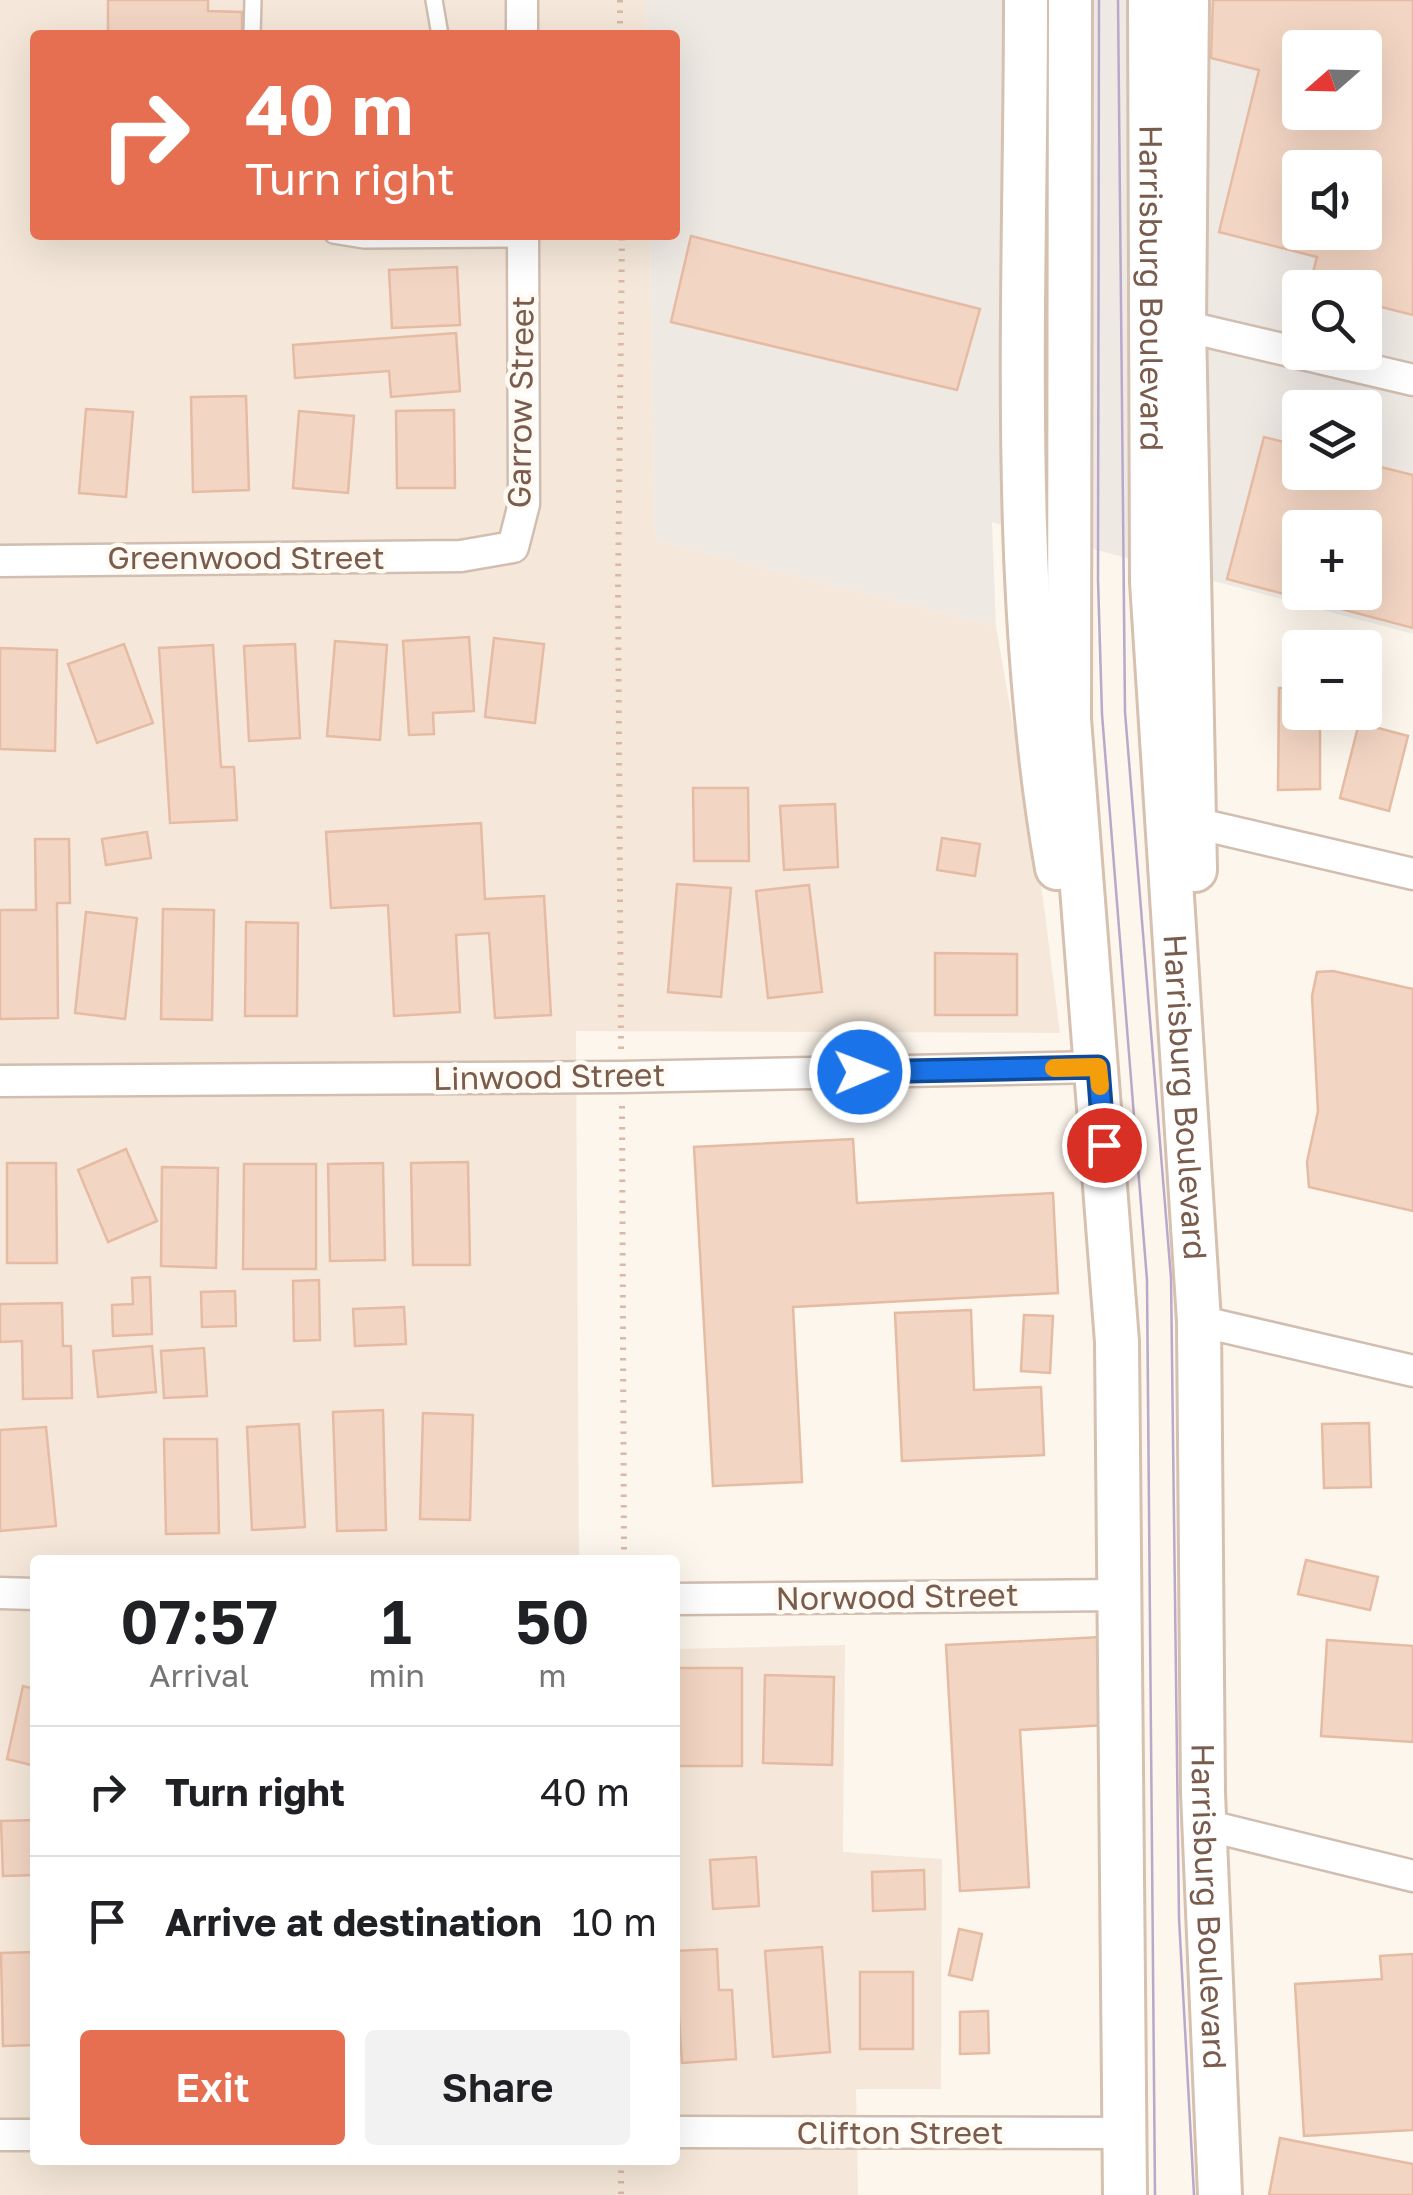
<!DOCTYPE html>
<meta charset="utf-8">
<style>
:root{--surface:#fff;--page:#f2f2f2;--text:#202124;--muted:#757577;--line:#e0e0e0;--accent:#e76f51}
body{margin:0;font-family:"Golos Text",sans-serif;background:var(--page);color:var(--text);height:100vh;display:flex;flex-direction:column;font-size:38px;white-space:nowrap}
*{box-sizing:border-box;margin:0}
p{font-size:32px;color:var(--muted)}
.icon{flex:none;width:55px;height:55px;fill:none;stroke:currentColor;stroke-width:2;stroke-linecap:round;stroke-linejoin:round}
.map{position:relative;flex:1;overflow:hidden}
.drawer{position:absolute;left:30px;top:1555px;width:650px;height:610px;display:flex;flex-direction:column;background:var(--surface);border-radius:10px;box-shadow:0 10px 40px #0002}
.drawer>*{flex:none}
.top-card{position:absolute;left:30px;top:30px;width:650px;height:210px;border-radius:10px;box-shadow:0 10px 40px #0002;background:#e76f51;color:#fff;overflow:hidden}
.needle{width:65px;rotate:250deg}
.controls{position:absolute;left:1282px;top:30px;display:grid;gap:20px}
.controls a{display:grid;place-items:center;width:100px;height:100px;border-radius:10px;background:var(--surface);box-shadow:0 10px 40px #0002;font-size:50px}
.pin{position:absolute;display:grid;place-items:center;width:85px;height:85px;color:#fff;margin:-42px;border:5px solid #fff;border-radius:50%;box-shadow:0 2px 10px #0007}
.me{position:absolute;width:110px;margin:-55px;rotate:89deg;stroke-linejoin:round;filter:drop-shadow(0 0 8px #0008)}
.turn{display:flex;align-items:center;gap:35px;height:210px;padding:0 50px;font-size:45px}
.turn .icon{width:130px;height:130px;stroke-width:2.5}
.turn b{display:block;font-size:70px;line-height:85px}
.eta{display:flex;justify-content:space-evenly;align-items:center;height:170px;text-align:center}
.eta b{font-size:60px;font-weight:600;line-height:70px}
.primary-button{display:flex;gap:20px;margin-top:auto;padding:20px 50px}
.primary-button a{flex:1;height:115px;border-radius:10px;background:var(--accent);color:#fff;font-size:40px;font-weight:600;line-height:115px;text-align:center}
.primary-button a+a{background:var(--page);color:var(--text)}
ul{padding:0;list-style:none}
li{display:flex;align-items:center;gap:30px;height:130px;padding:0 50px;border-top:2px solid var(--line)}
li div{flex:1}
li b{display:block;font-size:38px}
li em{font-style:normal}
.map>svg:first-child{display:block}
.residential{fill:#f5e8da}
.industrial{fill:#efe9e4;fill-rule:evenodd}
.building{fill:#f3d5c3;stroke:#e6bba3;stroke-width:2.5;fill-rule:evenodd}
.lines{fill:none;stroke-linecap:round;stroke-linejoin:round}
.lane-casing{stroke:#d1beb0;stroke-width:20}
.street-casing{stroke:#d1beb0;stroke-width:35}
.secondary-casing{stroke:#d6c0b0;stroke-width:48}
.path{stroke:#d9b8a5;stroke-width:6;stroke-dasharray:2.5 8;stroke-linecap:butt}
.lane{stroke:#fff;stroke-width:15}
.street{stroke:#fff;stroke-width:30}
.secondary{stroke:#fff;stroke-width:42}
.tram{stroke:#b9a8c9;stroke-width:2.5}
.route-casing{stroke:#114b97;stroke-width:25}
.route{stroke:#1a73e8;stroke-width:18}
.slow{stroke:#f59e0b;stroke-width:18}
.labels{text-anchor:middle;stroke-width:9;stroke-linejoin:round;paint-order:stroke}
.street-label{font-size:32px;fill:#7a5c4d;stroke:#fffaf3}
</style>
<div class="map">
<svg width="1413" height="2195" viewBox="0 0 1413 2195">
<rect width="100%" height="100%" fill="#fdf6ec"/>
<polygon class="residential" points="0,0 646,0 647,35 35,35 35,235 650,235 655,540 996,626 1043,898 1060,1033 576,1031 579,1560 35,1560 35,2160 675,2160 675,1649 845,1645 843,1852 942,1859 941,2089 856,2089 858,2195 0,2195"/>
<path class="industrial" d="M646 0H1413V634L992 522 996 626 655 540 650 235H675V35H647ZM1300 48H1365V112H1300ZM1300 168H1365V232H1300ZM1300 288H1365V352H1300ZM1300 408H1365V472H1300ZM1300 528H1365V592H1300Z"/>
<g class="building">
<polygon points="108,0 208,0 208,11 242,12 242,35 108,35"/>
<path d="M1213 0H1413V315L1365 303V288H1309L1317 257 1219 232 1259 70 1211 58ZM1300 48H1365V112H1300ZM1300 168H1365V232H1300Z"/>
<polygon points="691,236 980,309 957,390 671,322"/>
<polygon points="457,267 460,325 392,328 389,270"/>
<polygon points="456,333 460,391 391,397 389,371 295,378 293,345"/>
<polygon points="246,396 249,490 193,492 191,397"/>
<polygon points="86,409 133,412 126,497 79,493"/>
<polygon points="454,410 455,488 397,488 396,411"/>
<polygon points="299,411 354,416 348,493 293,488"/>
<path d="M1264 437 1300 446V472H1365V463L1413 475V628L1227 579ZM1300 528H1365V592H1300Z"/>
<polygon points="469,637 474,711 433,713 434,734 409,735 403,641"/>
<polygon points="494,638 544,644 535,723 485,717"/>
<polygon points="335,641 387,645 380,740 327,736"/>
<polygon points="124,644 153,723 97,743 68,664"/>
<polygon points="295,644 300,738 249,741 244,646"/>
<polygon points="213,645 221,767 234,767 237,820 170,823 159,648"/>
<polygon points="0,648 57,650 55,751 0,749"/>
<polygon points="1279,688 1300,688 1300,712 1320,712 1320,789 1278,790"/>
<polygon points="1359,723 1408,736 1389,811 1340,798"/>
<polygon points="693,788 748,788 749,861 694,861"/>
<polygon points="835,804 838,867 784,870 780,806"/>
<polygon points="481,823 485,899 544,896 551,1015 495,1018 489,933 456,935 460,1012 394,1016 388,905 331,908 326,832"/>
<polygon points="147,832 151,858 106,865 102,839"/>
<polygon points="942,838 980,844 975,876 937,870"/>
<polygon points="35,839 69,839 70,903 57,903 58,1018 0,1019 0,910 36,910"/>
<polygon points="677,884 731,888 721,997 668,992"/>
<polygon points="809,885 822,992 768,998 756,891"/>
<polygon points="163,909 214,910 212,1020 161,1019"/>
<polygon points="86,912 137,918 125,1019 75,1013"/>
<polygon points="246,922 298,923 297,1016 245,1016"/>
<polygon points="935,953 1017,954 1017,1015 935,1015"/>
<polygon points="1333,971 1413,989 1413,1211 1309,1187 1307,1162 1318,1111 1312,996 1317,972"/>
<polygon points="853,1139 857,1203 1053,1193 1058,1293 793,1307 802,1482 713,1486 694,1147"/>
<polygon points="126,1149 157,1221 108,1242 78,1170"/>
<polygon points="468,1162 470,1265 413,1265 411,1163"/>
<polygon points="7,1163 56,1163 57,1263 7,1263"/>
<polygon points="383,1163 385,1260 330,1261 328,1164"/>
<polygon points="244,1164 316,1164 316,1269 243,1269"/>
<polygon points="162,1167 218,1168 216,1268 161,1266"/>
<polygon points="150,1277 152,1334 113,1336 112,1305 133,1304 132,1278"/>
<polygon points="319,1280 320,1340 294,1341 293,1281"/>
<polygon points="235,1291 236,1326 202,1327 201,1292"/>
<polygon points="62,1303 63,1346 71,1346 72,1398 23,1399 22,1341 0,1342 0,1304"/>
<polygon points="404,1307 406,1344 355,1346 353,1309"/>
<polygon points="971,1310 974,1390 1041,1387 1044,1455 902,1461 895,1313"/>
<polygon points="1024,1315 1053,1316 1050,1373 1021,1371"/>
<polygon points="152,1346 156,1392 98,1397 93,1351"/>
<polygon points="204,1348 207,1396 164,1398 161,1351"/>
<polygon points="383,1410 386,1530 337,1531 333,1412"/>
<polygon points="423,1413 473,1415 470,1520 420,1519"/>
<polygon points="1369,1423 1371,1487 1324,1488 1322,1424"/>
<polygon points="299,1424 305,1527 252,1530 247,1427"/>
<polygon points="46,1427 56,1526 0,1531 0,1430"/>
<polygon points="164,1439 217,1439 219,1533 166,1534"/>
<polygon points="1306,1560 1378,1577 1370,1610 1298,1594"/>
<polygon points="1101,1637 1106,1725 1020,1730 1029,1887 960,1891 946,1645"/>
<polygon points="1327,1640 1413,1646 1413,1742 1321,1736"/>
<polygon points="675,1668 742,1668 742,1766 676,1766"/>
<polygon points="765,1675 834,1677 832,1765 763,1763"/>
<polygon points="23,1686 35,1689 35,1766 7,1759"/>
<polygon points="35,1820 35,1875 3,1876 1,1821"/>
<polygon points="756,1857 759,1906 713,1909 710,1860"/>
<polygon points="924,1870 925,1909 873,1911 872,1872"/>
<polygon points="959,1929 982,1934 972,1980 949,1975"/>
<polygon points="822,1947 830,2052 773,2057 765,1951"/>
<polygon points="717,1949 719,1990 732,1990 736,2059 682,2063 675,1951"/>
<polygon points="35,1952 35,2045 3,2046 1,1953"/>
<polygon points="1413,1954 1413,2130 1304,2136 1295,1984 1382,1979 1380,1956"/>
<rect x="860" y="1972" width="53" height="77"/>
<polygon points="988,2011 989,2053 960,2054 960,2012"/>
<polygon points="1280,2138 1413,2164 1413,2195 1269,2195"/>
</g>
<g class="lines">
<defs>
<g id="lane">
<polyline points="434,0 440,35"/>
<polyline points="252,35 253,0"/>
<polyline points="333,235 364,240 523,239"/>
</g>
<g id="street">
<polyline points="522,0 522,35"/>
<polyline points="1184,326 1413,380"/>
<polyline points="0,561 461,556 513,547 524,504 523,235"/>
<polyline points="1195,823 1413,874"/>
<polyline points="0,1081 622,1077 1098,1067"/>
<polyline points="1199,1321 1413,1371"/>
<polyline points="0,1593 35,1594"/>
<polyline points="675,1599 1119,1595"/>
<polyline points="1205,1825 1413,1876"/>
<polyline points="675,2132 1125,2133"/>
<polyline points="0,2135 35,2135"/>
</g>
<g id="secondary">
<path d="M1026 0C1026 285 1008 587 1057 868"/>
<polyline points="1070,0 1069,719 1117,1342 1125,2195"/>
<path id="s1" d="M1150 0 1152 582 1199 1321 1203 1793 1220 2195"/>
<polyline points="1187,0 1184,326 1195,870"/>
</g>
</defs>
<use href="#lane" class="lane-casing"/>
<use href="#street" class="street-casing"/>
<use href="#secondary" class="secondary-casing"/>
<g class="path">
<polyline points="620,0 620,35"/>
<polyline points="621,1049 618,589 622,235"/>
<polyline points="622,1106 624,1560"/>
<polyline points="621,2160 621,2195"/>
</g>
<use href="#lane" class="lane"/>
<use href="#street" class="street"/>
<use href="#secondary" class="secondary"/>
<g class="tram">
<polyline points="1099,0 1098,580 1102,714 1147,1280 1155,2195"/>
<polyline points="1118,0 1125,712 1171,1278 1179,1918 1194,2195"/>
</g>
</g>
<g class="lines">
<defs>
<polyline id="route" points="860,1072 1098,1067 1104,1145"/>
</defs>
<use href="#route" class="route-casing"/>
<use href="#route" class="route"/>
<polyline class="slow" points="1054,1068 1098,1067 1100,1086"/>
</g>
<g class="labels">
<g class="street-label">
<text dy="11" stroke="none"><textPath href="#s1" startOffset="288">Harrisburg Boulevard</textPath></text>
<text transform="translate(521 402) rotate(-89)" y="11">Garrow Street</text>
<text x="246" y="569">Greenwood Street</text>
<text transform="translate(549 1077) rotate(-1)" y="11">Linwood Street</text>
<text dy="11" stroke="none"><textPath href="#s1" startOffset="1098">Harrisburg Boulevard</textPath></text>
<text transform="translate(897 1597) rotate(-1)" y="11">Norwood Street</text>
<text dy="11" stroke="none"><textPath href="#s1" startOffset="1908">Harrisburg Boulevard</textPath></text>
<text x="900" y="2144">Clifton Street</text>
</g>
</g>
</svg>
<div class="controls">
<a><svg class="needle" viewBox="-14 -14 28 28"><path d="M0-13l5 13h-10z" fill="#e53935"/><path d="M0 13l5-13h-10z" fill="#757577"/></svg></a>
<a><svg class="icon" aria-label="sound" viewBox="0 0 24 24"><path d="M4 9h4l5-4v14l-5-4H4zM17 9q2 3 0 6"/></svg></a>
<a><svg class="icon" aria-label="search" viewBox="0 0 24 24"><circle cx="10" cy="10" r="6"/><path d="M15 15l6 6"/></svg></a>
<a><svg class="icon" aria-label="layers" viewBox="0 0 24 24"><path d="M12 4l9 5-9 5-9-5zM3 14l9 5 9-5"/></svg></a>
<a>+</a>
<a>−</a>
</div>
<div class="pin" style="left:1104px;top:1145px;background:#d93025"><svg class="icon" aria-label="arrive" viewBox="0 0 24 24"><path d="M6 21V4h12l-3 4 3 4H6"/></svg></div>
<svg class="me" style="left:860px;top:1072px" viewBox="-20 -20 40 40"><circle r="17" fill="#1a73e8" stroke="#fff" stroke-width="3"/><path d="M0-11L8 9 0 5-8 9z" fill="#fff"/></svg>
<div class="top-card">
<div class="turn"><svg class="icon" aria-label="right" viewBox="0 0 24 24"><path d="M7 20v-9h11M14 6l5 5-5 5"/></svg><div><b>40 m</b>Turn right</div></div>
</div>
<section class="drawer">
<div class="eta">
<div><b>07:57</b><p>Arrival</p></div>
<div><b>1</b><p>min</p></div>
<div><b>50</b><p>m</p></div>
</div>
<ul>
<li><svg class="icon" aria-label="right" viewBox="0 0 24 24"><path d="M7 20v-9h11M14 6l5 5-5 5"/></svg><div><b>Turn right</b></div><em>40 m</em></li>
<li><svg class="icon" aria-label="arrive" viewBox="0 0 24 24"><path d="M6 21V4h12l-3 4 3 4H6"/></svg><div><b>Arrive at destination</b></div><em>10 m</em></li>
</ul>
<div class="primary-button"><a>Exit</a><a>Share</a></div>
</section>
</div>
